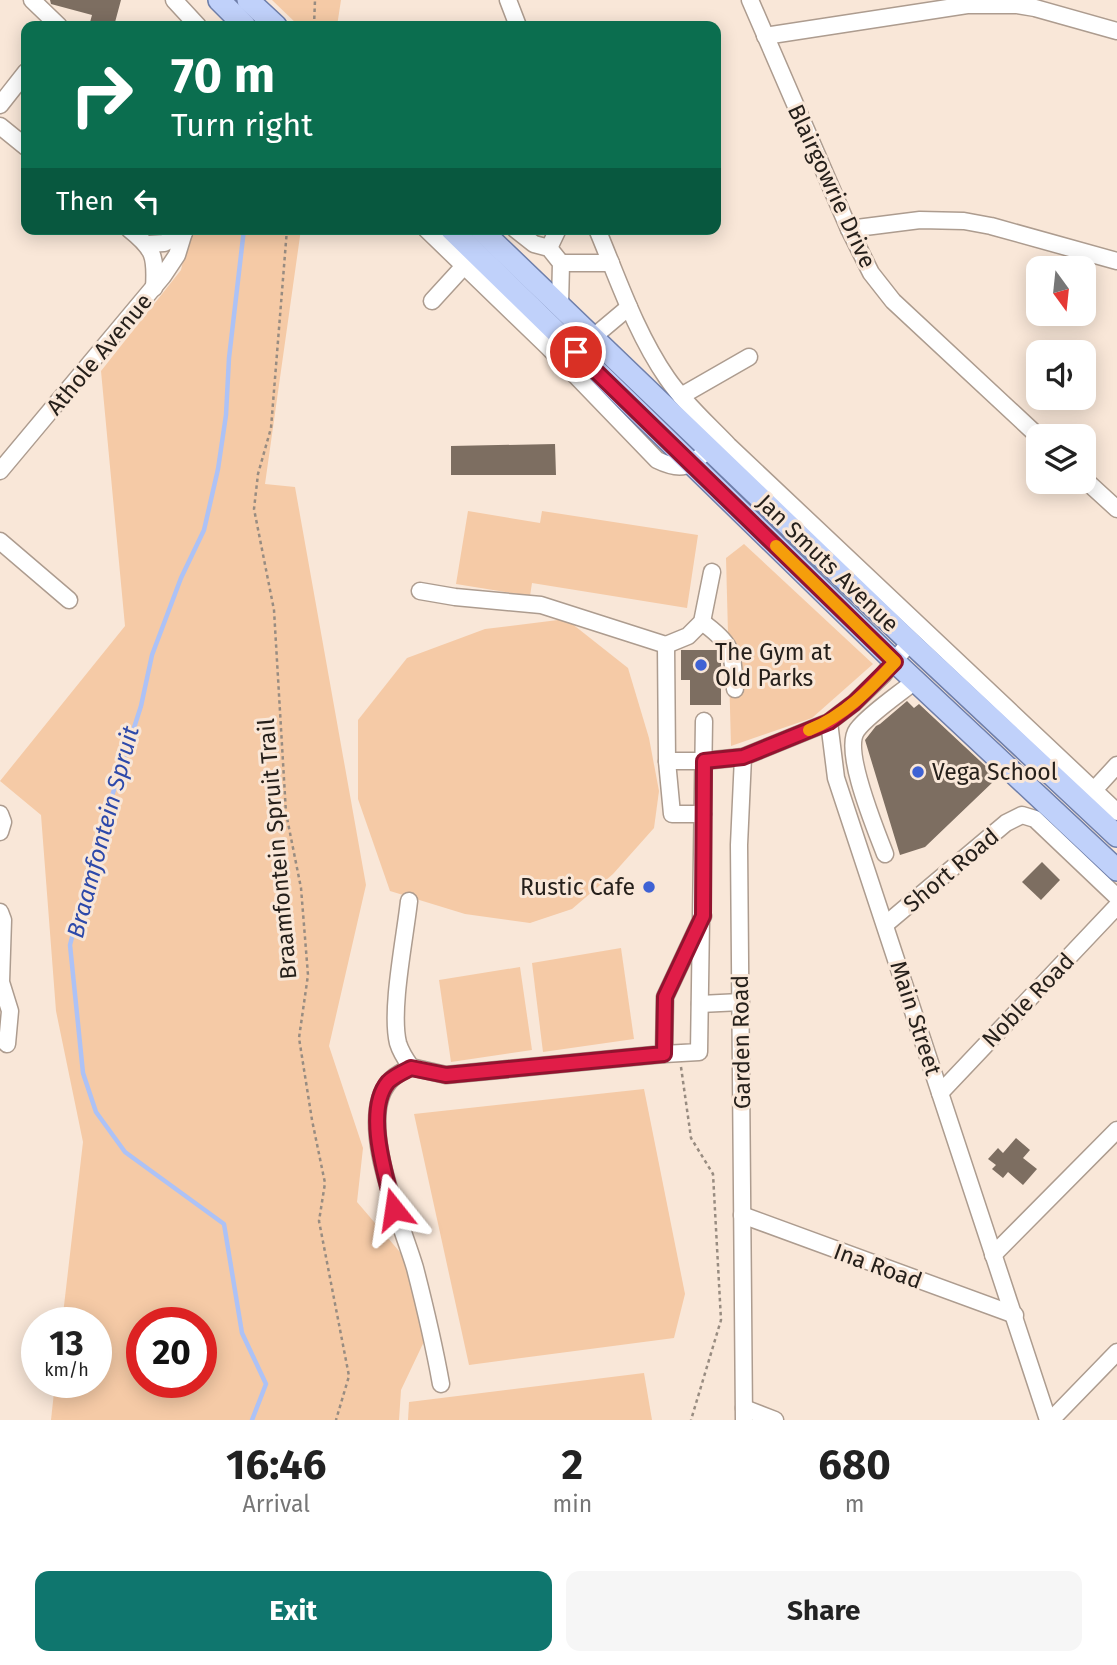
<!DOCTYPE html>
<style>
:root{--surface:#fff;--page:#f6f6f6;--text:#222;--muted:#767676;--accent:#0f766e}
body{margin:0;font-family:"Fira Sans",sans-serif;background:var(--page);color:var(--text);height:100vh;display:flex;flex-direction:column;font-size:26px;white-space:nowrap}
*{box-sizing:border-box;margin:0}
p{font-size:23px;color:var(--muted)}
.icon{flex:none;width:38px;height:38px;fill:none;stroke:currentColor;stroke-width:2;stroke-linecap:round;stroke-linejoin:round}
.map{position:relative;height:1420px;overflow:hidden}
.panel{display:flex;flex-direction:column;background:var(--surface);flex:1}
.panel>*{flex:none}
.banner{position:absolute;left:21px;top:21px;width:700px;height:214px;border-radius:14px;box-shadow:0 4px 18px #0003;background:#0b6e4f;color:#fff;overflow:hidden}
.needle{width:46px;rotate:165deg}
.tools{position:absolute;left:1026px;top:256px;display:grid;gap:14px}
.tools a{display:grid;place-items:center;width:70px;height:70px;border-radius:14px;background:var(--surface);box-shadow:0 4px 18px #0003;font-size:35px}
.speed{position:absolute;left:21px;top:1307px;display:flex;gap:14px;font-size:35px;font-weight:700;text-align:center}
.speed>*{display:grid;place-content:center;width:91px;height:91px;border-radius:50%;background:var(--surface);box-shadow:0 4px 18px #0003;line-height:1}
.speed small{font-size:18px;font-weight:400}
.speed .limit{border:10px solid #d22;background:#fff;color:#111}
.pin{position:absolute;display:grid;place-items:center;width:60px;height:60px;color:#fff;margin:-30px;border:4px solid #fff;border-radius:50%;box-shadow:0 2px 7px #0007}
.me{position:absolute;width:77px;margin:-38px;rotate:345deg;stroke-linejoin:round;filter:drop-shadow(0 0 5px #0008)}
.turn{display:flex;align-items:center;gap:24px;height:147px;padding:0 35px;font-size:32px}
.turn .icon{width:91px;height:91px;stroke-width:2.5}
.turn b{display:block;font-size:49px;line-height:60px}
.then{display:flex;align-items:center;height:66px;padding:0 35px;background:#0003;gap:14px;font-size:26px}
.eta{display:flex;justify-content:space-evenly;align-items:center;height:119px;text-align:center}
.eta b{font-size:42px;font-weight:700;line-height:49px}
.action{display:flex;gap:14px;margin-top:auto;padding:14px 35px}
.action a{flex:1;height:80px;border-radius:14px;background:var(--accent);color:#fff;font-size:28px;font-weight:700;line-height:80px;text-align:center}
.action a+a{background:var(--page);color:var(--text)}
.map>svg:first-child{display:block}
.green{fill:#f5caa6;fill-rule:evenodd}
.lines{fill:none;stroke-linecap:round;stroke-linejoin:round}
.stream{stroke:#adc2f6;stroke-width:4.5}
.building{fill:#7d6e61}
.minor-casing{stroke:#ad9c8f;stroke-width:19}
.major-casing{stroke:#6f7faa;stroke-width:24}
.path{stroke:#988c81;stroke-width:2.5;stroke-dasharray:3.5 3.5;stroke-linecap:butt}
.minor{stroke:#fff;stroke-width:16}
.major{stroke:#c0d1fa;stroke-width:21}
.route-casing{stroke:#92132f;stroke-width:18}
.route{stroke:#e11d48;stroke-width:12}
.slow{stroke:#f59e0b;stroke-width:12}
.poi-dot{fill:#3f62d4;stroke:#f9e7d8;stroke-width:2.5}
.labels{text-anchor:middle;stroke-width:6;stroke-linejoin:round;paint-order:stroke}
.street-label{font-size:23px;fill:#26201b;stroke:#f9e7d8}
.poi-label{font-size:23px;fill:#26201b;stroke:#f9e7d8;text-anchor:start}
.water-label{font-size:24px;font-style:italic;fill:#2d49aa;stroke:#f9e7d8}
</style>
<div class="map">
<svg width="1117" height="1420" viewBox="0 0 1117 1420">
<rect width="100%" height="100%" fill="#f9e7d8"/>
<g class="green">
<polygon points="272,0 341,0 337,26 299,26"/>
<path d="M190 229H301L265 484 295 487 366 885 329 1046 363 1148 357 1202 411 1265 429 1331 401 1390 399 1420H51L55 1383 96 1382V1323H62L83 1142 56 1011 41 815 0 781 125 626 101 371 181 270ZM142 1323H201V1382H142Z"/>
<polygon points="468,511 540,523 542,511 698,535 687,608 532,583 530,596 456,584"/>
<polygon points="744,544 873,664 812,718 731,746 726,558"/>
<polygon points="566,619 628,668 649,738 659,791 654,828 613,874 572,909 530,923 465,914 390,891 358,799 358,720 407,658 485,629"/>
<polygon points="621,948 634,1039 543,1052 532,963"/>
<polygon points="520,967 532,1050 451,1062 439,980"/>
<polygon points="644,1089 685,1294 674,1338 469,1365 414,1114"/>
<polygon points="644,1373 652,1420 408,1420 409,1402"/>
</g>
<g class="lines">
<polyline class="stream" points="244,229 229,358 226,415 218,469 204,530 181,578 152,655 141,706 93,855 70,945 83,1073 96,1112 125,1152 224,1224 242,1333 266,1384 252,1420"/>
</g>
<g class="building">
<polygon points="50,0 121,0 114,26 89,26 92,15 51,4"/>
<polygon points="555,444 556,475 451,475 451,446"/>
<polygon points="681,650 717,650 721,658 721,705 690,705 690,680 681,680"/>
<polygon points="907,701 914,708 919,704 994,774 995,780 925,847 900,855 865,740 876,726 880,724"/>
<polygon points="1042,862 1060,880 1041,900 1022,882"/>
<polygon points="1016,1138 1030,1150 1023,1158 1037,1169 1023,1185 1008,1172 1003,1178 992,1169 996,1165 988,1159 998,1148 1003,1153"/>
</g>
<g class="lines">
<defs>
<g id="minor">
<polyline points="32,0 59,26"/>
<polyline points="174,0 198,26"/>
<polyline points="508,0 518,26"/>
<polyline points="750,0 849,229 871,273 893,301 1038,436"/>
<polyline points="765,36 967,5 1017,5 1035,8 1117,31"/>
<polyline points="0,105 26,72"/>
<polyline points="0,126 26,147"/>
<path d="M129 229C154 249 156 256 154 288"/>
<path d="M426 229 548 347 657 460C682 472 689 467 709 449"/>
<polyline points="515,229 534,244 549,248 561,263 560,305"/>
<path d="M597 229C618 279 636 333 667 378 684 403 708 424 729 446L1117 812"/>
<polyline points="849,229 920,220 964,221 991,226 1117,261"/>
<polyline points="148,244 164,243 184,233"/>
<polyline points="549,248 558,229"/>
<polyline points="561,263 611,263"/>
<polyline points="432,301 464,266"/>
<polyline points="585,344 629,307"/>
<polyline points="681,396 749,357"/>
<polyline points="0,471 163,276 177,255 185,229"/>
<polyline points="1083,478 1117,509"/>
<polyline points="0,541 69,600"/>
<polyline points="420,591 455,597 541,605 666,645 688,636 702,622 712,572"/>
<path d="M702 622C734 645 732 652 735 689"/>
<polyline points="666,645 667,761 672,814 703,814"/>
<polyline points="829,722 836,778 1048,1420"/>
<polyline points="743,757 739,845 744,1420"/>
<polyline points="667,761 703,761 743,757 829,722 854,703 883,675 910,642"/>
<polyline points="1094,790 1117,765"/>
<polyline points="0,814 3,822 0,832"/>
<path d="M885 854C876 830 842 750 857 730 868 715 899 694 915 681"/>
<path d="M409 901C405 938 390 1010 398 1043 401 1053 406 1060 411 1067L446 1075 664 1054"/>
<polyline points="0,912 3,920 1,982 10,1011 7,1044"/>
<polyline points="703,916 665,997 664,1054 699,1052 704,721"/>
<polyline points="886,924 1006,823 1022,815 1035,819 1117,897"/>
<polyline points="700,1004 741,1002"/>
<path d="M411 1067C404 1071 394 1075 389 1082 355 1121 403 1226 415 1268 425 1307 434 1345 441 1384"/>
<polyline points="940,1093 1117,906"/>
<polyline points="742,1215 1015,1315"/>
<polyline points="993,1255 1117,1130"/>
<polyline points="744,1408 775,1420"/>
<polyline points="1051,1420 1117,1352"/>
</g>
<g id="major">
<polyline points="219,0 245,26"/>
<polyline points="248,0 276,26"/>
<polyline points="451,229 895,662 1117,870"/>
<polyline points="480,229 910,642 1117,836"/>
</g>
</defs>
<use href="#minor" class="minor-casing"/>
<use href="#major" class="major-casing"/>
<g class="path">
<polyline points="314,26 315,0"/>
<polyline points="287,229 271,428 258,474 254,509 274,610 286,813 301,888 308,975 299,1038 312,1120 325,1183 319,1221 349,1376 336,1420"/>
<polyline points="681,1067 691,1138 713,1174 721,1320 691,1420"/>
</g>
<use href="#minor" class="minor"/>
<use href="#major" class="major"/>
</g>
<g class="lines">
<defs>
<path id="route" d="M394 1209C386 1177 364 1111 388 1082 394 1076 403 1072 411 1068L446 1075 664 1054 665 997 703 916 704 761 743 757 829 722 854 703 895 662 576 352"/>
</defs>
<use href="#route" class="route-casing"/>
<use href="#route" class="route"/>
<path class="slow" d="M776 546 895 662C869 690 844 716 809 730"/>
</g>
<g class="poi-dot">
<circle cx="701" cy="665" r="7"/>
<circle cx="918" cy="772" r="7"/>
<circle cx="649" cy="887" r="7"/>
</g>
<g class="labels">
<g class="street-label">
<text transform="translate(832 186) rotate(65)" y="8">Blairgowrie Drive</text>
<text transform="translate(99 354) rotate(-50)" y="8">Athole Avenue</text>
<text transform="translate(828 563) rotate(44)" y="8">Jan Smuts Avenue</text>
<text transform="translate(277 849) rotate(-95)" y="8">Braamfontein Spruit Trail</text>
<text transform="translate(951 870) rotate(-40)" y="8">Short Road</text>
<text transform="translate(1028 1000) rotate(-46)" y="8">Noble Road</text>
<text transform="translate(916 1018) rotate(72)" y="8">Main Street</text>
<text transform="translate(741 1042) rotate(-91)" y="8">Garden Road</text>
<text transform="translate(878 1266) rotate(20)" y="8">Ina Road</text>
</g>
<g class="poi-label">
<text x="715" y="660">The Gym at<tspan x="715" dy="26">Old Parks</tspan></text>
<text x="932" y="780">Vega School</text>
<text x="635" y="895" text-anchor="end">Rustic Cafe</text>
</g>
<g class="water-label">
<text transform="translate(103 832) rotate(-75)" y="8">Braamfontein Spruit</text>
</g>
</g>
</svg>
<div class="tools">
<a><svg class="needle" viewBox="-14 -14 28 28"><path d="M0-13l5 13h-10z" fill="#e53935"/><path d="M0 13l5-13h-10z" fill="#767676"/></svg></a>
<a><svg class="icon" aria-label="sound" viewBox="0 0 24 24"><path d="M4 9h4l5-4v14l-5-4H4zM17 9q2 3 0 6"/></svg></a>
<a><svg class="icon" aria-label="layers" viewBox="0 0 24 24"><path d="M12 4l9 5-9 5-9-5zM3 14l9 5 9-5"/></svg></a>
</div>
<div class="speed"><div>13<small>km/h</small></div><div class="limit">20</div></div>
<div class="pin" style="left:576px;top:352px;background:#d93025"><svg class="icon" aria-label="arrive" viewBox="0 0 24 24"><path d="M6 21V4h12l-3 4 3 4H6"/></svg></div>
<svg class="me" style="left:394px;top:1209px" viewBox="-20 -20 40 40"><path d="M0-17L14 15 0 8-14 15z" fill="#e11d48" stroke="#fff" stroke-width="4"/></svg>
<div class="banner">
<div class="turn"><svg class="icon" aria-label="right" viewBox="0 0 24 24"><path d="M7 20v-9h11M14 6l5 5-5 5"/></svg><div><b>70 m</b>Turn right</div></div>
<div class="then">Then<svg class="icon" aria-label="left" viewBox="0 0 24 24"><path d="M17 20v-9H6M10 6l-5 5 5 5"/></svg></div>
</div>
</div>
<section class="panel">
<div class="eta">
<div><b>16:46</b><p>Arrival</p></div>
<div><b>2</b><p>min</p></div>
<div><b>680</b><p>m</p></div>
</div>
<div class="action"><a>Exit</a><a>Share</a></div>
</section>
